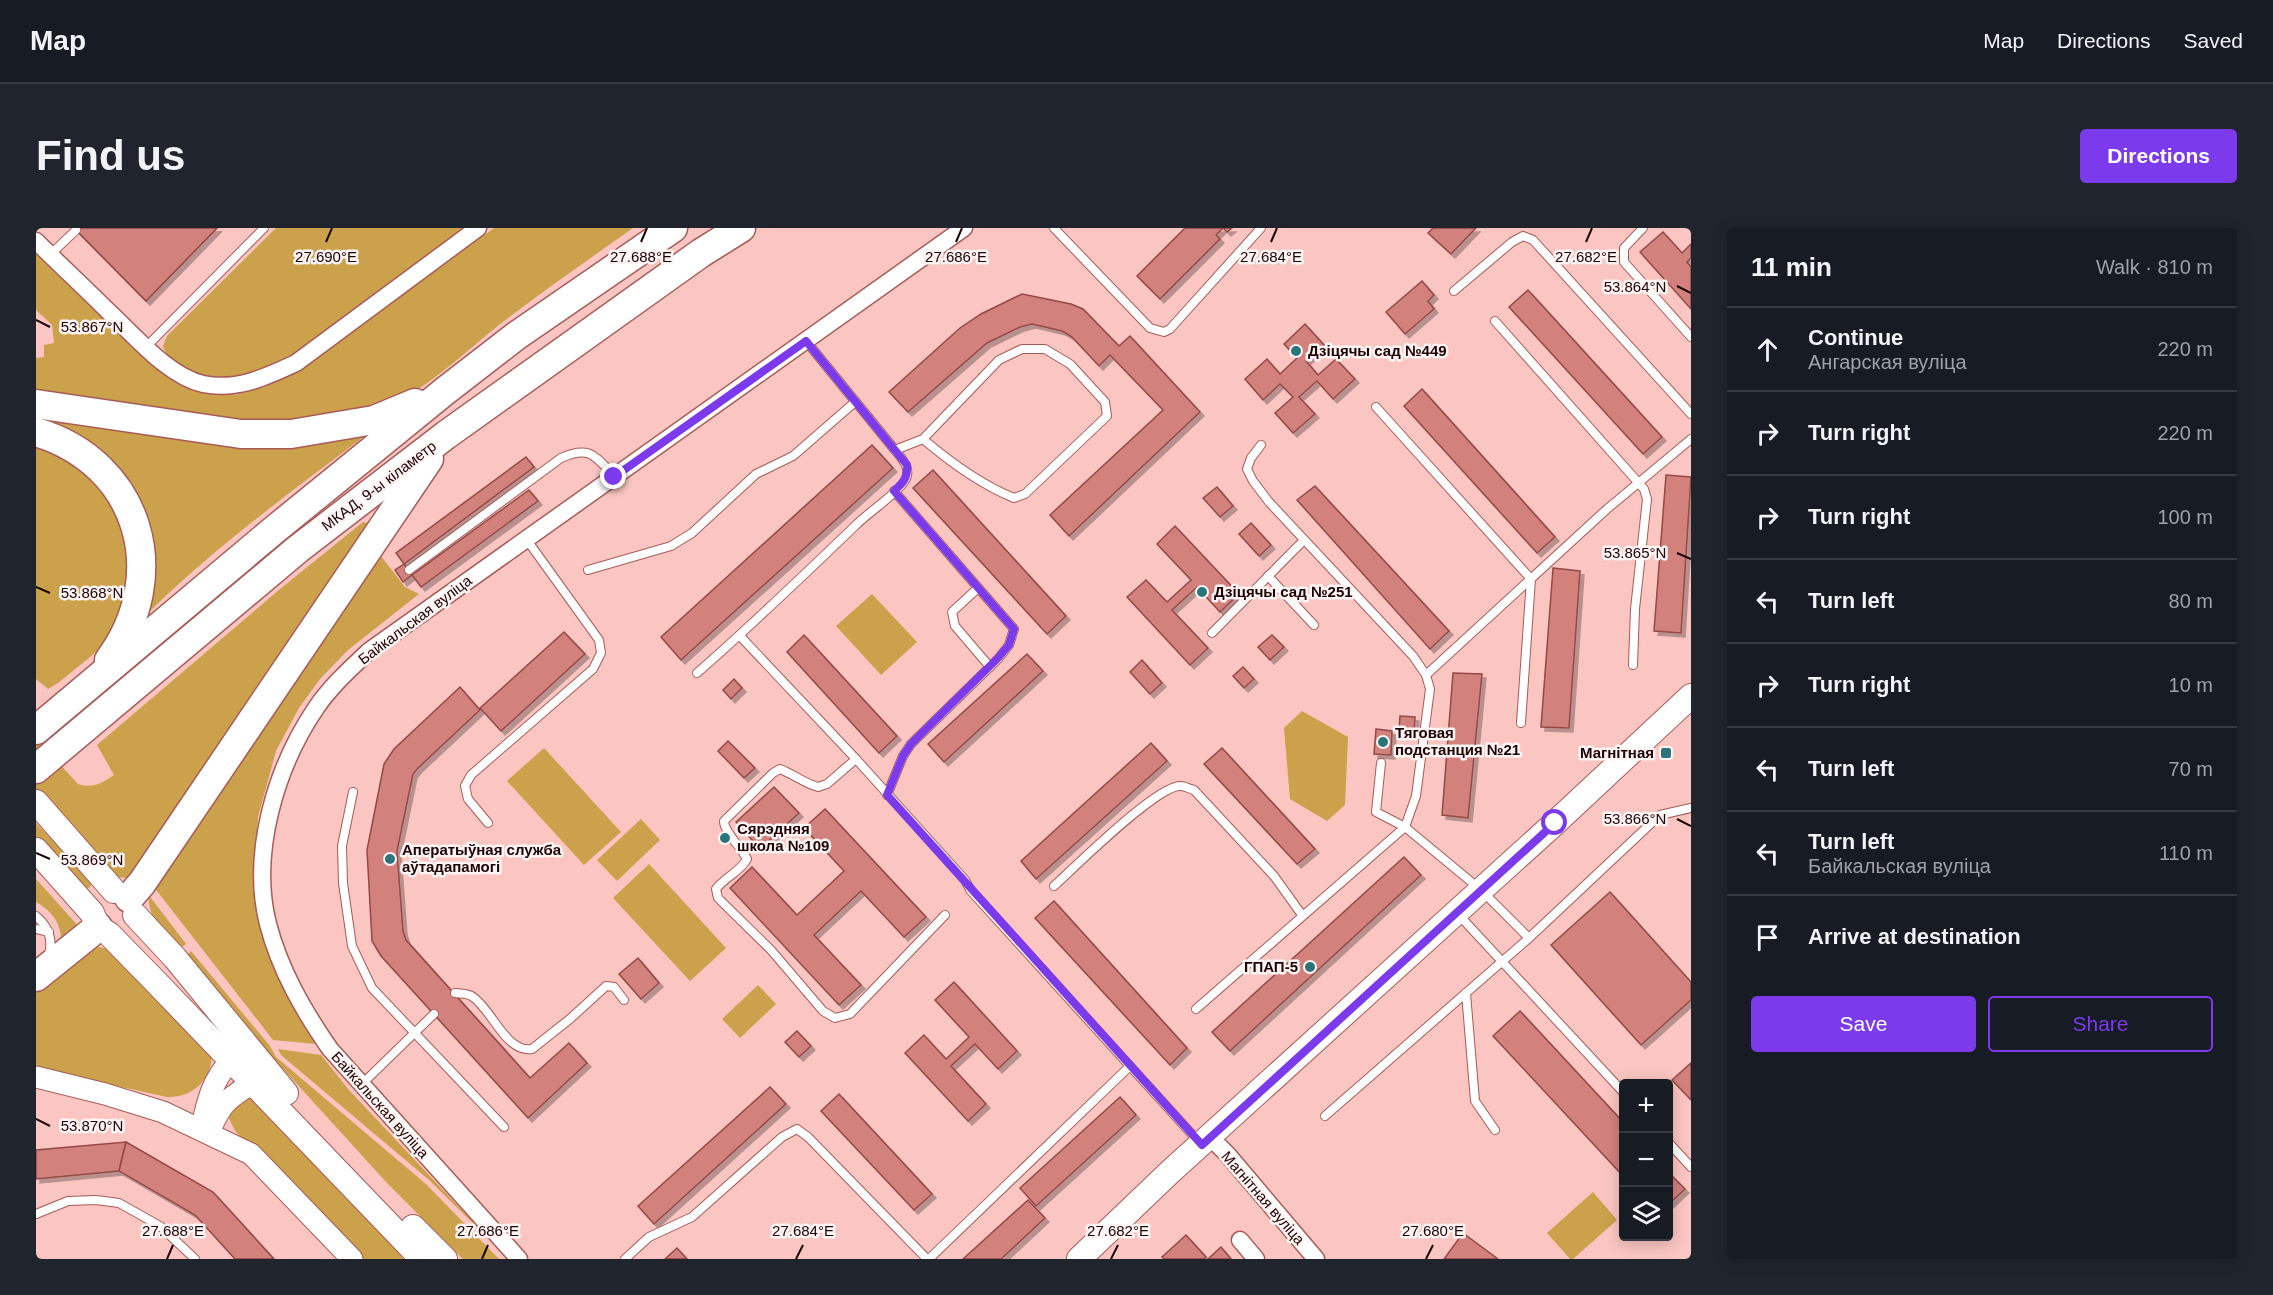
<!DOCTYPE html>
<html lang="en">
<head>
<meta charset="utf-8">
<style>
  :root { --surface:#171b24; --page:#20242c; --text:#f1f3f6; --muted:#9ea1a6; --line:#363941; --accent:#7c3aed }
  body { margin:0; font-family:Arial,sans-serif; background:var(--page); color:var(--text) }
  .controls { position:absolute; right:18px; bottom:18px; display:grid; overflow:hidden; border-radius:6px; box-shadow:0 3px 15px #0003 }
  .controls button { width:54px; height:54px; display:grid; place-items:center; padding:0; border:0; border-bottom:2px solid var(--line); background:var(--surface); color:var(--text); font:30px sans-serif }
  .stop { position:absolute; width:18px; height:18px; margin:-14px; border:4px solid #7c3aed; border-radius:50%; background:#fff }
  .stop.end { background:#7c3aed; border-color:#fff; box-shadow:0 2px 6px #0008 }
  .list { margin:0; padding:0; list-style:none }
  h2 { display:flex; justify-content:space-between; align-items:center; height:78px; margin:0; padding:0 24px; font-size:26px }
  h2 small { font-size:20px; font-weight:400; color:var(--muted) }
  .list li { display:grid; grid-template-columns:39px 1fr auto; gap:18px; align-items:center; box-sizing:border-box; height:84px; padding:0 24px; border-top:2px solid var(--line) }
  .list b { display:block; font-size:22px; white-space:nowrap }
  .list p { margin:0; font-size:20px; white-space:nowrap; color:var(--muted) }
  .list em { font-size:20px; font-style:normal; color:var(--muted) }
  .actions { display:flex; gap:12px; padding:18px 24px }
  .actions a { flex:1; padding:14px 0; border:2px solid var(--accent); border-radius:6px; text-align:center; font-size:21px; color:var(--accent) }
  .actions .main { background:var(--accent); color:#fff }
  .icon { flex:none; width:33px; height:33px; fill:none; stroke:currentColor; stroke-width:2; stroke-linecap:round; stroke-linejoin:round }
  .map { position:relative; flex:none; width:1655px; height:1031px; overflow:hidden; border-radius:6px }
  header { display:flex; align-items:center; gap:36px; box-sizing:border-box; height:84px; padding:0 30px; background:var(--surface); border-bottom:2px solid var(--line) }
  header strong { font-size:28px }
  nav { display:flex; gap:33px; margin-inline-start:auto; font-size:21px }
  .intro { display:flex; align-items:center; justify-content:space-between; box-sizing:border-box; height:144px; padding:0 36px }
  h1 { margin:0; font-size:42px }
  .button { padding:15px 27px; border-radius:6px; background:var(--accent); color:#fff; font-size:21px; font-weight:700 }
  main { display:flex; gap:36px; padding:0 36px }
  aside { flex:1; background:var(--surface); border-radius:6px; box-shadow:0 3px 15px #0003 }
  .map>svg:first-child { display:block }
</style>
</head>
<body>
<header>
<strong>Map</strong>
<nav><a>Map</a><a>Directions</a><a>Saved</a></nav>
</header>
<div class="intro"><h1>Find us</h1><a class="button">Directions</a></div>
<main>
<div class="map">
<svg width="1655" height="1031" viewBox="0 0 1655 1031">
  <defs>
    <filter id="shadow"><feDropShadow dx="4" dy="4" stdDeviation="0" flood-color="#0004"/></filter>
  </defs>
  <rect width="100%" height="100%" fill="#fbc6c2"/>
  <g fill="#cba14b">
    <polygon points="240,0 429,0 268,121 215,146 194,150 156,147 131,128 127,118 131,108"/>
    <path d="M458,0H597C552,32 507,63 463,97C427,126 391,161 348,180L206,198L0,169V130L8,129V117L18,115L16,97L0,82V24L120,139L164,163L200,167L229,159L258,145Z"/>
    <path d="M0,184L327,207L326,210C252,266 177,321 111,386L109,304L6,197Z"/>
    <polygon points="0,211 70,255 97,334 80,398 59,425 22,455 12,461 0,451"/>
    <path d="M327,294L332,295L333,297L93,650L78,649L0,563V510L42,556C57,561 66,555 78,547L61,517L244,361Z"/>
    <polygon points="338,319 369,359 383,366 312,422 284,451 263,480 240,523 222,589 218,654 222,678 252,765 280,816 237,812 114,654"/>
    <polygon points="836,366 881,414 845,447 800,398"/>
    <polygon points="1266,483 1312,509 1309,577 1291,593 1254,571 1248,500"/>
    <polygon points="508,520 585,604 548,637 471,553"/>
    <polygon points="605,591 624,612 581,653 561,632"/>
    <polygon points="0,595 56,654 54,659 50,661 0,609"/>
    <polygon points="613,636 690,720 654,753 577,670"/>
    <path d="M0,651L45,701L25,715C26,696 16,683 0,674Z"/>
    <path d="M112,666L150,716L145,720C125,701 114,695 112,666Z"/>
    <path d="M60,718L71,721L176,826C176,851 157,870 131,869L0,840V762Z"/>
    <polygon points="155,723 234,818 240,829 390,956 463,1031 427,1031 351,955 220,811 151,727"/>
    <polygon points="722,757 740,776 704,810 686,791"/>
    <polygon points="242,821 285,827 313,862 454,1012 393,952 245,827"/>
    <polygon points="214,869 360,1021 367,1031 323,1031 199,903 192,888 204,872"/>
    <polygon points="1557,964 1581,992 1537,1031 1534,1031 1511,1005"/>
  </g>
  <g fill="#d2817d" stroke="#934946" stroke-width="1.5" filter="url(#shadow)">
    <polygon points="38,0 181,0 110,73"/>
    <polygon points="38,0 181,0 110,73"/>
    <polygon points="1149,0 1196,0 1191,4 1187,0 1180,7 1184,11 1124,71 1101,48"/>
    <polygon points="1397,0 1440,0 1415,26 1392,5"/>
    <polygon points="1627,4 1646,25 1655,16 1655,30 1651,34 1655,39 1655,81 1604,24"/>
    <polygon points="1386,53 1398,67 1392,73 1398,81 1369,106 1350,84"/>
    <polygon points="1492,62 1626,209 1607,226 1473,79"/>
    <polygon points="986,66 1035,76 1047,81 1083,118 1094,108 1164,184 1033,308 1014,287 1127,182 1074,127 1063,138 1036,109 1026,103 996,96 984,99 951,115 872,184 853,164 924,100 945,86"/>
    <polygon points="1269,96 1288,117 1270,133 1282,147 1300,131 1319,151 1297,171 1281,153 1263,169 1279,186 1257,205 1239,185 1257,169 1244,156 1227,172 1209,151 1231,131 1244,146 1261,130 1248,116"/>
    <polygon points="1386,161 1519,309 1501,325 1368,178"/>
    <polygon points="836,217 857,240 645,432 625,409"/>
    <polygon points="490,229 498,239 368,336 360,325"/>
    <polygon points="897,242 1030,388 1011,406 877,260"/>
    <polygon points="1630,247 1655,249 1645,405 1618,403"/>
    <polygon points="1279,258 1413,403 1394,421 1261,272"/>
    <polygon points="1181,259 1197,278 1184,289 1167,270"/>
    <polygon points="493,262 502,273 385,359 376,347"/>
    <polygon points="1215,295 1235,317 1223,328 1203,306"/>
    <polygon points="1139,298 1203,366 1184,384 1161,359 1136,382 1172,420 1154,437 1091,369 1110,352 1131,374 1155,352 1121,316"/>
    <polygon points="368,336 376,347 367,354 359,342"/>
    <polygon points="1517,340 1544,343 1533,500 1505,499"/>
    <polygon points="528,404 549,426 465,503 445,481 382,540 377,546 361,623 367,703 370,712 494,850 533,815 551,835 492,890 345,728 336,713 331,622 348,536 358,521 424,459 443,481"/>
    <polygon points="768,407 861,508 843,525 751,424"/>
    <polygon points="1236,407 1248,419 1234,432 1222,419"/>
    <polygon points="991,426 1007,443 908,534 892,516"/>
    <polygon points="1106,432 1126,455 1114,466 1094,444"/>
    <polygon points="1207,439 1218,451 1208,460 1197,448"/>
    <polygon points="1417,445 1446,446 1432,590 1406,587"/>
    <polygon points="698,451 706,460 695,471 687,462"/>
    <polygon points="1364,488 1379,489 1378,505 1363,503"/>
    <polygon points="1340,501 1356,503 1355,527 1338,526"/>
    <polygon points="692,513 719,540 708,550 682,523"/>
    <polygon points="1115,515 1131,533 1000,651 985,633"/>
    <polygon points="1186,520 1279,621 1261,636 1168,536"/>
    <polygon points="738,559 763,585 724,621 700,594"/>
    <polygon points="789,581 890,689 868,709 825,663 778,707 825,757 803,777 694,660 716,639 761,687 808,643 768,600"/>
    <polygon points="1368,629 1385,647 1194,823 1176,804"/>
    <polygon points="1574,664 1655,754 1655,772 1605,817 1515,717"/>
    <polygon points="1018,673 1151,820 1134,837 999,690"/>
    <polygon points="602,730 623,755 605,771 583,746"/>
    <polygon points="918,754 981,823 962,841 939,816 915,838 950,876 932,893 869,825 888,807 910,831 933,809 899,772"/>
    <polygon points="1484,783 1588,895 1588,949 1457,808"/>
    <polygon points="761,803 775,818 763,829 749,814"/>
    <polygon points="1655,835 1655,872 1636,852"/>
    <polygon points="734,859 750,876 618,996 602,978"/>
    <polygon points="803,866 896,966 878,982 785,883"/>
    <polygon points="1084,869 1100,887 1000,978 984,960"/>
    <polygon points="90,914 83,943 0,951 0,922"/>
    <polygon points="90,914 177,964 238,1031 199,1031 159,987 83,943"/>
    <polygon points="1632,944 1649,961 1632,977"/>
    <polygon points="992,972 1009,990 965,1031 927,1031"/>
    <polygon points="1427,1005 1462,1031 1408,1031"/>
    <polygon points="1150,1007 1170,1029 1168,1031 1128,1031 1126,1029"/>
    <polygon points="1185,1019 1195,1031 1172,1031"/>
    <polygon points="641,1020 651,1031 629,1031"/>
  </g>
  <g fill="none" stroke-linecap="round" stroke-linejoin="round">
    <defs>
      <g id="service">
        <polyline points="1018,0 1114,100 1128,104 1134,101 1225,0"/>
        <polyline points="1607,0 1588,20 1588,34 1655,109"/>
        <polyline points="14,27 40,2"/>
        <polyline points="1418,63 1476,14 1487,8 1497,12 1655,186"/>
        <polyline points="1459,93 1608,261 1611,271 1599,381 1597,437"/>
        <polyline points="110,119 228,0"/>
        <polyline points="1340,179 1495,351 1485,495"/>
        <polyline points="1225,217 1215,230 1211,241 1217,253 1233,274 1377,428 1390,447 1394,461 1380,568 1369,599 1445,662 1493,710 1624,587 1655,580"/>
        <path d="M859,222L887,211L963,132L986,121H1009L1034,136L1069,174L1071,188L989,266L978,270C946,257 914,234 887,211"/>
        <path d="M373,342L525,230C554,217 559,228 578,248"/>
        <polyline points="552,342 635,318 656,305 720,246 757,228 819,174"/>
        <polyline points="1232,348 1278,397"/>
        <polyline points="942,360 916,384 919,398 954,439"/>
        <polyline points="1176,405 1268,312"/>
        <polyline points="704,408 820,531 929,652 935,663 1163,914"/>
        <path d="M661,445C716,397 768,347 820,297C833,284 859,267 868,254C877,241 866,231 859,222L770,113"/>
        <polyline points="1390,447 1571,281 1655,211"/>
        <path d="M820,531L791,556L782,559C768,555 757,546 744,541L737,545L688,593C688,604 705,619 711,631C704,644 689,649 680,661L682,670L735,722L787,783L799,790L814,786L909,687"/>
        <polyline points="317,564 306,618 307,655 316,718 336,760 468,899"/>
        <polyline points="851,567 867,528 875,516 962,431 973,417 978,401 858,263"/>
        <polyline points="452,595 432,571 429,558 435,547 557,441 565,425 563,412 491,312"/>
        <path d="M1018,658C1038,640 1122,556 1145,558C1148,558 1154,561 1158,562L1238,648L1266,687"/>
        <polyline points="1421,685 1588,865"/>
        <path d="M0,688C13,699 18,712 12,729"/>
        <polyline points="0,701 13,704"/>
        <path d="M419,765C425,766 432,765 437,769C456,782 470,825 496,821L535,790L570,758L578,759L588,772"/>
        <polyline points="1430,765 1439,873 1459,902"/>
        <polyline points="1160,781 1369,599 1340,584 1345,535"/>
        <polyline points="325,857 398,786"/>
        <polyline points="1289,888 1493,710"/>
        <polyline points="1632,914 1655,939"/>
        <polyline points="0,986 32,973 60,972 83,975 124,998 159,1031"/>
        <polyline points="589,1031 613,1009 656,989 746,909 761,901 772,909 891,1031"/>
        <polyline points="893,1031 1093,839"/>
      </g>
      <g id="minor">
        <path d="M0,13C24,37 49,60 73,84C99,108 132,148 167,156C201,163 230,149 260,135L442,0"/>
        <polyline points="1174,909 1192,927 1280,1031"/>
        <polyline points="1204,1012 1220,1031"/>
        <path d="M483,1031L294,821C267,782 244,742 232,696C214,625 240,539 280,480C295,458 314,441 333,423L928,0"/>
      </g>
      <g id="tertiary">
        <polyline points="0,849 69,866 127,884 215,926 316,1031"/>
        <path d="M165,901C172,873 175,854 195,832L210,837"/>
        <path d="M173,904C186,874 191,871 218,854"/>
      </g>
      <g id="secondary">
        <polyline points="0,574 78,663"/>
        <polyline points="0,622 56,685 62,699 73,706 117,751 386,1031"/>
        <polyline points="99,687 139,730 250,865"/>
        <polyline points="377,999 409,1031"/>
        <polyline points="1043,1031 1134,944 1519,595 1655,468"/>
      </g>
      <g id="trunk">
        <polyline points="0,176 205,206 255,206 338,192 379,175"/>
        <path d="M0,204C104,235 136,347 73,432"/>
        <polyline points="0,502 238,302 409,163 480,108 637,0"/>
        <polyline points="0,541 262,321 410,207 665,25 705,0"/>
        <polyline points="93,670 106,655 393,231"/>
        <polyline points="0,749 62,699"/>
      </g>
    </defs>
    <use href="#service" stroke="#a75b57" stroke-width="10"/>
    <use href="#minor" stroke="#a75b57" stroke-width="19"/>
    <use href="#tertiary" stroke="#a75b57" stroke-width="23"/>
    <use href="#secondary" stroke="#a75b57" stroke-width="26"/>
    <use href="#trunk" stroke="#a75b57" stroke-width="31"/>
    <use href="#service" stroke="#fff" stroke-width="8"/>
    <use href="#minor" stroke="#fff" stroke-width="16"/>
    <use href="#tertiary" stroke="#fff" stroke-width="21"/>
    <use href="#secondary" stroke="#fff" stroke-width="24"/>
    <use href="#trunk" stroke="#fff" stroke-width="28"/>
  </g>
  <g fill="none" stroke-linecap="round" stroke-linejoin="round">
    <path stroke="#7c3aed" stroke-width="8" d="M578,249L770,113L871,237C872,250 867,255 858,263L978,401L973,417L962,430L875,516L867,528L851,567L1166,917L1519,595"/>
  </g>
  <path fill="none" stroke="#1e0304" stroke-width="2" d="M290,14L296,0M605,14L611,0M920,14L926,0M1235,14L1241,0M1550,14L1556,0M1641,58L1655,65M0,92L14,99M1641,325L1655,331M0,359L14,365M1641,591L1655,598M0,625L14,631M0,891L14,898M131,1031L137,1017M446,1031L452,1017M760,1031L767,1017M1075,1031L1082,1017M1390,1031L1397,1017"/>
  <g fill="#2a747a" stroke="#fdf4f3" stroke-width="2">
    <circle cx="1260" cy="123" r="6"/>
    <circle cx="1166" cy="364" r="6"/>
    <circle cx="1347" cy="514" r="6"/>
    <rect x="1624" y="519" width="12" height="12" rx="3"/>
    <circle cx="689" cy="610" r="6"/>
    <circle cx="354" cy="631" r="6"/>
    <circle cx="1274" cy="739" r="6"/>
  </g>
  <g text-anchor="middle" stroke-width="5" stroke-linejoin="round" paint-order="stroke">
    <g font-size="15" font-weight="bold" fill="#1e0304" stroke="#fdf4f3" text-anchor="start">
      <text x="1272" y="128">Дзіцячы сад №449</text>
      <text x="1178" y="369">Дзіцячы сад №251</text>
      <text x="1359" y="510">Тяговая<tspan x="1359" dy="17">подстанция №21</tspan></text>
      <text x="1618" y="530" text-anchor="end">Магнітная</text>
      <text x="701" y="606">Сярэдняя<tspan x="701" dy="17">школа №109</tspan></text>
      <text x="366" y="627">Аператыўная служба<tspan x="366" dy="17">аўтадапамогі</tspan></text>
      <text x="1262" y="744" text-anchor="end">ГПАП-5</text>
    </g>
    <g font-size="15" fill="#1e0304" stroke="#fdf4f3">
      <text transform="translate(343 258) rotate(-37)" y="5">МКАД, 9-ы кіламетр</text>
      <text transform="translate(379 392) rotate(-37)" y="5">Байкальская вуліца</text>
      <text transform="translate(344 877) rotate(48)" y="5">Байкальская вуліца</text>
      <text transform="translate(1227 970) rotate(49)" y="5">Магнітная вуліца</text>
    </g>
  </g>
  <g font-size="15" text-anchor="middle" fill="#1e0304" stroke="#fdf4f3" stroke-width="5" stroke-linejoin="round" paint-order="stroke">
    <text x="605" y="34">27.688°E</text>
    <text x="920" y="34">27.686°E</text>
    <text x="1235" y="34">27.684°E</text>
    <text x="1550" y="34">27.682°E</text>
    <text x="290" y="34">27.690°E</text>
    <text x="1599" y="64">53.864°N</text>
    <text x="56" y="104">53.867°N</text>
    <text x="1599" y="330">53.865°N</text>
    <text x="56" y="370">53.868°N</text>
    <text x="1599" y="596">53.866°N</text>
    <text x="56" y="637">53.869°N</text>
    <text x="56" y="903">53.870°N</text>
    <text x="137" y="1008">27.688°E</text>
    <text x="452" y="1008">27.686°E</text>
    <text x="767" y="1008">27.684°E</text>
    <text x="1082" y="1008">27.682°E</text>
    <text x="1397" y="1008">27.680°E</text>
  </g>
</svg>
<div class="controls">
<button>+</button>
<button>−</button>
<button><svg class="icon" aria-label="layers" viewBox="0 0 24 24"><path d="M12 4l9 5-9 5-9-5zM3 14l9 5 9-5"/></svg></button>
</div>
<div class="stop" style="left:1519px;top:595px"></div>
<div class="stop end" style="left:578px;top:249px"></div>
</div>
<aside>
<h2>11 min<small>Walk · 810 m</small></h2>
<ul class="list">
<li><svg class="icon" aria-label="ahead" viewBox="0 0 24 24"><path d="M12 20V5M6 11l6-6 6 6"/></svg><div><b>Continue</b><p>Ангарская вуліца</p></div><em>220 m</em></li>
<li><svg class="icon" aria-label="right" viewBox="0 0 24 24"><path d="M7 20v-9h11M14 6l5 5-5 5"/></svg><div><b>Turn right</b></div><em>220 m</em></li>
<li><svg class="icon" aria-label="right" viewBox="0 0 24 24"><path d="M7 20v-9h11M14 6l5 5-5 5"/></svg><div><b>Turn right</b></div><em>100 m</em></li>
<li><svg class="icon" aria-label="left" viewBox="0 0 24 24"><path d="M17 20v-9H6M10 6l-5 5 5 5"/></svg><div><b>Turn left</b></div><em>80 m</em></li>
<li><svg class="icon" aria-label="right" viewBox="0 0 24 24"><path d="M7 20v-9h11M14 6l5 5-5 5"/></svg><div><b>Turn right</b></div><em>10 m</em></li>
<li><svg class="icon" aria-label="left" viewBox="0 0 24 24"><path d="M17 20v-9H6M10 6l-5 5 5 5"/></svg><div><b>Turn left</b></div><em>70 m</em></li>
<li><svg class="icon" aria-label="left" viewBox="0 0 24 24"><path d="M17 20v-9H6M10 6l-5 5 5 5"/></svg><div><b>Turn left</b><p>Байкальская вуліца</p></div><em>110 m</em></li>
<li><svg class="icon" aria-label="arrive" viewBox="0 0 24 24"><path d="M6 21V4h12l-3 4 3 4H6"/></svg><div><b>Arrive at destination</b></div></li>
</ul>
<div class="actions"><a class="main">Save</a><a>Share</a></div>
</aside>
</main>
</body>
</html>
